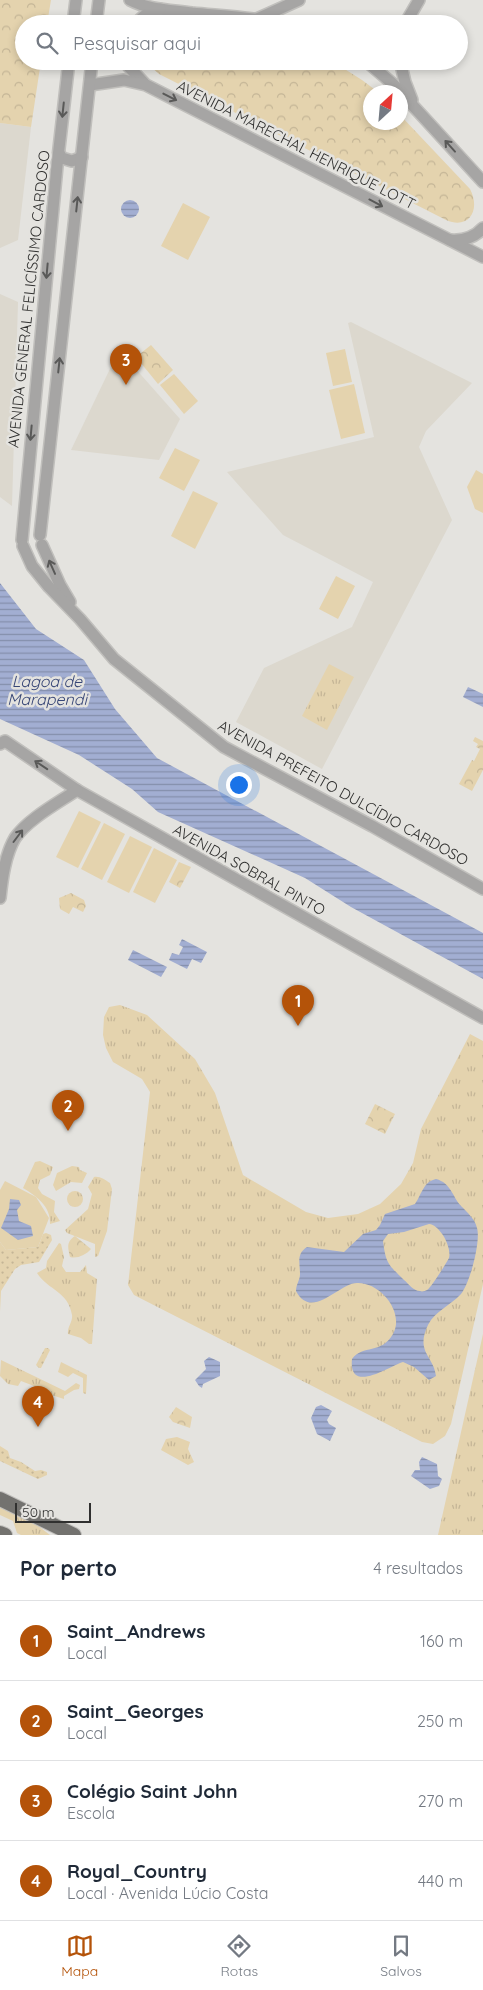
<!DOCTYPE html>
<html lang="pt">
<head>
<meta charset="utf-8">
<style>
  :root { --surface:#fff; --page:#f6f6f7; --text:#1f2937; --muted:#747a83; --line:#e0e1e3; --accent:#b45309 }
  body { margin:0; font-family:Quicksand,sans-serif; background:var(--page); color:var(--text) }
  .compass { position:absolute; left:363px; top:85px; width:45px; height:45px; border-radius:50%; background:var(--surface); box-shadow:0 2px 8px #0003; rotate:26deg }
  .scale { position:absolute; left:15px; bottom:12px; width:76px; box-sizing:border-box; padding-left:5px; border:2px solid #30302f; border-top:0; font-size:14px; line-height:18px; white-space:nowrap; color:#30302f; -webkit-text-stroke:4px #e4e3df; paint-order:stroke }
  .you { position:absolute; left:238px; top:784px; width:18px; height:18px; margin:-12px; border:4px solid #fff; border-radius:50%; background:#1a73e8; box-shadow:0 0 0 8px #1a73e833 }
  .badge { display:grid; place-items:center; width:32px; height:32px; border-radius:50%; background:var(--accent); color:#fff; font-size:16px; font-weight:700 }
  .pin { position:absolute; translate:-50% -41px; filter:drop-shadow(0 1px 2px #0008) }
  .pin::after { content:''; position:absolute; top:26px; width:18px; height:15px; background:inherit; clip-path:polygon(0 0,100% 0,50% 100%) }
  .list { margin:0; padding:0; list-style:none }
  h2 { display:flex; justify-content:space-between; align-items:center; height:65px; margin:0; padding:0 20px; font-size:21px }
  h2 small { font-size:16px; font-weight:400; color:var(--muted) }
  .list li { display:grid; grid-template-columns:32px 1fr auto; gap:15px; align-items:center; box-sizing:border-box; height:80px; padding:0 20px; border-top:1px solid var(--line) }
  .list b { display:block; font-size:19px; white-space:nowrap }
  .list p { margin:0; font-size:16px; white-space:nowrap; color:var(--muted) }
  .list em { font-size:16px; font-style:normal; color:var(--muted) }
  .icon { flex:none; width:28px; height:28px; fill:none; stroke:currentColor; stroke-width:2; stroke-linecap:round; stroke-linejoin:round }
  .map { position:relative; flex:none; width:483px; height:1535px; overflow:hidden }
  .search { position:absolute; background:var(--surface); box-shadow:0 2px 8px #0003; left:15px; right:15px; top:15px; height:55px; display:flex; align-items:center; gap:12px; box-sizing:border-box; padding:0 18px; border-radius:28px; color:var(--muted); font-size:19px }
  .sheet { height:385px; background:var(--surface) }
  nav { display:flex; justify-content:space-around; align-items:center; box-sizing:border-box; height:70px; border-top:1px solid var(--line); background:var(--surface); font-size:14px; color:var(--muted) }
  nav a { display:grid; justify-items:center; gap:2px }
  nav .on { color:var(--accent) }
  .map>svg:first-child { display:block }
</style>
</head>
<body>
<div class="map">
<svg width="483" height="1535" viewBox="0 0 483 1535">
  <defs>
    <pattern id="grass-tufts" width="24" height="20" patternUnits="userSpaceOnUse" patternTransform="scale(1.25)"><rect width="24" height="20" fill="#e4d3ae"/><path d="M3 7l-1-3M5 7V3M7 7l1-3M15 17l-1-3M17 17v-4M19 17l1-3" fill="none" stroke="#c4b596"/></pattern>
    <pattern id="forest-crowns" width="20" height="18" patternUnits="userSpaceOnUse" patternTransform="scale(1.25)"><rect width="20" height="18" fill="#e4d3ae"/><path d="M2 6a3 3 0 1 1 6 0M12 15a3 3 0 1 1 6 0" fill="none" stroke="#c4b596"/></pattern>
    <pattern id="garden-dots" width="8" height="8" patternUnits="userSpaceOnUse" patternTransform="scale(1.25)"><rect width="8" height="8" fill="#e4d3ae"/><path d="M2 2h.1M6 6h.1" fill="none" stroke="#c4b596" stroke-width="1.8" stroke-linecap="round"/></pattern>
    <pattern id="water-rules" width="6" height="5" patternUnits="userSpaceOnUse" patternTransform="scale(1.25)"><rect width="6" height="5" fill="#a2aed2"/><path d="M0 2.5h6" fill="none" stroke="#848eab"/></pattern>
  </defs>
  <rect width="100%" height="100%" fill="#e4e3df"/>
  <g fill="#dcd8ce">
    <polygon points="0,123 31,127 18,240 0,248"/>
    <polygon points="0,294 18,302 12,506 0,497"/>
    <polygon points="351,322 472,383 426,431 419,447 452,520 322,769 236,722 264,668 352,627 373,582 283,535 227,472 374,437 348,323"/>
    <polygon points="119,350 180,419 159,460 71,450"/>
  </g>
  <g fill="url(#grass-tufts)">
    <polygon points="329,664 354,677 327,730 302,716"/>
    <polygon points="120,1005 147,1015 195,1059 215,1093 243,1175 306,1212 328,1218 358,1214 380,1204 401,1184 413,1163 421,1129 470,1034 483,1041 483,1284 451,1424 445,1436 433,1444 422,1442 134,1295 128,1285 150,1092 142,1079 113,1062 106,1048 103,1035 104,1017 109,1007"/>
    <path d="M40,1161L53,1167L50,1175L40,1180L38,1188L42,1194L55,1201L54,1212L60,1221L50,1224C51,1206 36,1196 23,1188L35,1162Z"/>
    <polygon points="72,1166 79,1167 80,1170 87,1173 82,1183 71,1182 56,1191 53,1185 57,1173"/>
    <path d="M94,1177C100,1176 105,1180 110,1183L112,1189L107,1231L98,1256L95,1257V1244L67,1233L65,1230L88,1209L92,1194L88,1187Z"/>
    <circle cx="75" cy="1199" r="8"/>
    <path d="M59,1243L61,1244L64,1257L62,1266L66,1272H80L86,1265L87,1273L97,1279L92,1344H89L81,1338L68,1334C67,1327 73,1322 72,1315C68,1291 49,1291 37,1273L46,1268L47,1261Z"/>
    <polygon points="483,1334 483,1535 438,1535"/>
    <polygon points="1,1360 65,1391 76,1383 80,1385 79,1389 74,1390 64,1396 64,1399 39,1391 34,1386 21,1381 18,1386 8,1384 0,1376"/>
    <polygon points="61,1362 87,1375 86,1394 83,1393 83,1378 73,1373 68,1377 58,1372"/>
    <polygon points="177,1437 190,1442 188,1449 194,1462 188,1465 161,1450 166,1439"/>
    <polygon points="0,1506 33,1522 50,1535 21,1535 17,1533 13,1521 0,1515"/>
  </g>
  <g fill="url(#forest-crowns)">
    <polygon points="0,0 51,0 47,24 24,24 24,61 41,61 31,127 0,123"/>
    <path d="M144,61H332L362,80L378,92H370V122H400L401,116L470,189C481,210 469,230 446,220L159,74Z"/>
    <polygon points="151,345 173,370 158,384 136,357"/>
    <polygon points="475,737 483,741 483,770 472,791 459,784 472,760 474,761 480,749 476,747 478,744 473,741"/>
    <polygon points="179,862 191,867 180,888 169,882"/>
    <polygon points="71,893 84,900 86,906 83,912 73,907 69,914 60,909 59,898"/>
    <polygon points="375,1104 395,1114 385,1134 365,1124"/>
    <path d="M75,1236L91,1249C86,1255 77,1259 70,1257C68,1247 66,1242 75,1236Z"/>
    <polygon points="176,1407 192,1417 190,1428 173,1422 169,1417"/>
  </g>
  <g fill="url(#garden-dots)">
    <polygon points="46,1233 51,1235 52,1240 39,1262 21,1265 15,1269 1,1291 0,1312 0,1242 6,1250 38,1247 43,1234"/>
    <polygon points="45,1348 48,1348 50,1350 41,1368 39,1368 36,1365"/>
    <polygon points="0,1446 8,1451 10,1458 21,1462 35,1471 41,1470 47,1472 47,1475 38,1479 0,1461"/>
  </g>
  <g fill="#e4d3ae">
    <polygon points="183,203 210,217 188,260 161,246"/>
    <polygon points="345,349 352,382 333,386 326,353"/>
    <polygon points="174,374 198,401 184,414 160,385"/>
    <polygon points="354,384 365,433 341,439 329,390"/>
    <polygon points="175,448 200,460 184,491 159,478"/>
    <polygon points="476,470 483,474 483,513 475,509 467,487"/>
    <polygon points="193,491 218,503 195,549 171,536"/>
    <polygon points="336,576 355,586 338,619 319,609"/>
    <polygon points="79,811 101,822 78,868 56,857"/>
    <polygon points="104,823 125,834 102,880 81,869"/>
    <polygon points="130,836 152,847 129,893 107,882"/>
    <polygon points="154,848 177,860 155,903 133,892"/>
    <polygon points="5,1181 36,1197 49,1218 38,1247 6,1250 0,1242 0,1190"/>
  </g>
  <g fill="url(#water-rules)" fill-rule="evenodd">
    <circle cx="130" cy="209" r="9"/>
    <polygon points="0,583 36,629 84,660 115,709 157,758 483,933 483,979 351,907 305,878 158,812 132,789 79,755 0,719"/>
    <polygon points="468,687 483,694 483,707 463,697"/>
    <polygon points="182,939 207,952 201,963 192,959 187,969 169,960 172,953 179,955 183,947 179,945"/>
    <polygon points="133,950 167,967 161,977 128,960"/>
    <path d="M436,1179C451,1183 452,1196 461,1206C467,1212 475,1219 477,1228C481,1241 470,1283 461,1294C451,1305 435,1311 428,1325C415,1352 434,1356 436,1376L429,1380L414,1367L403,1362C390,1366 348,1395 352,1359C363,1344 381,1355 393,1334C405,1312 380,1282 357,1283C339,1283 312,1321 296,1291C296,1284 300,1280 300,1274C300,1263 296,1254 307,1247L344,1252L363,1234L376,1230L380,1225L385,1214L415,1204C422,1194 423,1182 436,1179ZM429,1224C440,1225 452,1247 449,1258C447,1262 431,1288 427,1290C425,1291 422,1292 420,1291C413,1291 409,1284 404,1280C388,1264 386,1264 383,1241L388,1234L404,1232Z"/>
    <polygon points="10,1199 19,1200 21,1205 17,1210 19,1221 31,1226 33,1236 18,1240 1,1228 9,1209"/>
    <polygon points="209,1357 220,1362 220,1376 203,1384 202,1388 199,1386 195,1380 206,1369 204,1361"/>
    <polygon points="321,1405 332,1411 327,1420 329,1424 336,1428 330,1441 317,1434 311,1418 316,1407"/>
    <polygon points="422,1457 437,1464 438,1476 442,1479 439,1486 430,1489 411,1476 415,1470 420,1470 419,1462"/>
  </g>
  <g fill="none" stroke-linecap="round" stroke-linejoin="round">
    <defs>
      <g id="minor">
        <path d="M130,0C149,10 171,10 192,13C222,16 252,17 282,24"/>
        <polyline points="257,19 299,0"/>
        <polyline points="73,24 76,0"/>
        <polyline points="96,24 99,0"/>
        <polyline points="135,24 144,16 160,9"/>
        <polyline points="405,24 419,0"/>
        <polyline points="127,61 128,66 144,83"/>
        <polyline points="366,61 393,84 483,182"/>
        <polyline points="400,61 405,82 412,100"/>
        <polyline points="90,85 124,80 146,85 483,257"/>
        <polyline points="59,153 62,158 72,161 82,157"/>
        <path d="M450,240C463,241 474,238 483,228"/>
        <polyline points="40,535 92,61"/>
        <polyline points="22,540 57,166 69,61"/>
        <polyline points="42,545 60,585 70,602"/>
        <polyline points="23,546 32,566 49,587 80,619 114,659 224,747 372,826 483,889"/>
        <polyline points="0,744 5,741 77,790 483,1018"/>
        <path d="M0,898C2,879 5,855 15,838C28,819 58,803 77,790"/>
      </g>
      <g id="major">
        <polyline points="0,1499 74,1535"/>
        <polyline points="0,1533 5,1535"/>
      </g>
    </defs>
    <use href="#minor" stroke="#c0bfbc" stroke-width="14"/>
    <use href="#major" stroke="#c0bfbc" stroke-width="16"/>
    <use href="#minor" stroke="#a6a5a4" stroke-width="11"/>
    <use href="#major" stroke="#73726f" stroke-width="14"/>
  </g>
  <defs><path id="oneway-shaft" d="M-6 0H5M1.5-3L5.5 0L1.5 3" fill="none" stroke-width="1.6" stroke-linecap="round" stroke-linejoin="round" transform="scale(1.25)"/></defs>
  <g stroke="#595958">
    <use href="#oneway-shaft" transform="translate(170 97) rotate(27)"/>
    <use href="#oneway-shaft" transform="translate(63 110) rotate(96)"/>
    <use href="#oneway-shaft" transform="translate(450 146) rotate(-132)"/>
    <use href="#oneway-shaft" transform="translate(376 203) rotate(28)"/>
    <use href="#oneway-shaft" transform="translate(77 204) rotate(-84)"/>
    <use href="#oneway-shaft" transform="translate(47 271) rotate(95)"/>
    <use href="#oneway-shaft" transform="translate(59 365) rotate(-84)"/>
    <use href="#oneway-shaft" transform="translate(31 433) rotate(95)"/>
    <use href="#oneway-shaft" transform="translate(52 567) rotate(-114)"/>
    <use href="#oneway-shaft" transform="translate(41 765) rotate(-146)"/>
    <use href="#oneway-shaft" transform="translate(18 836) rotate(-53)"/>
  </g>
  <g text-anchor="middle" stroke-width="5" stroke-linejoin="round" paint-order="stroke">
    <g font-size="15" fill="#30302f" stroke="#e4e3df">
      <text transform="translate(296 145) rotate(27)" y="5">AVENIDA MARECHAL HENRIQUE LOTT</text>
      <text transform="translate(29 299) rotate(-84)" y="5">AVENIDA GENERAL FELICÍSSIMO CARDOSO</text>
      <text transform="translate(343 793) rotate(29)" y="5">AVENIDA PREFEITO DULCÍDIO CARDOSO</text>
      <text transform="translate(249 870) rotate(29)" y="5">AVENIDA SOBRAL PINTO</text>
    </g>
    <g font-size="16" font-style="italic" fill="#374676" stroke="#e4e3df">
      <text x="47" y="687">Lagoa de<tspan x="47" dy="18">Marapendi</tspan></text>
    </g>
  </g>
</svg>
<svg class="compass" viewBox="-18 -18 36 36"><path d="M0-13l5 13h-10z" fill="#e53935"/><path d="M0 13l5-13h-10z" fill="#747a83"/></svg>
<div class="scale">50 m</div>
<div class="you"></div>
<div class="pin badge" style="left:298px;top:1026px">1</div>
<div class="pin badge" style="left:68px;top:1131px">2</div>
<div class="pin badge" style="left:126px;top:385px">3</div>
<div class="pin badge" style="left:38px;top:1427px">4</div>
<div class="search"><svg class="icon" aria-label="search" viewBox="0 0 24 24"><circle cx="10" cy="10" r="6"/><path d="M15 15l6 6"/></svg>Pesquisar aqui</div>
</div>
<section class="sheet">
<h2>Por perto<small>4 resultados</small></h2>
<ul class="list">
<li><span class="badge">1</span><div><b>Saint_Andrews</b><p>Local</p></div><em>160 m</em></li>
<li><span class="badge">2</span><div><b>Saint_Georges</b><p>Local</p></div><em>250 m</em></li>
<li><span class="badge">3</span><div><b>Colégio Saint John</b><p>Escola</p></div><em>270 m</em></li>
<li><span class="badge">4</span><div><b>Royal_Country</b><p>Local · Avenida Lúcio Costa</p></div><em>440 m</em></li>
</ul>
</section>
<nav>
<a class="on"><svg class="icon" aria-label="map" viewBox="0 0 24 24"><path d="M3 6l6-2 6 2 6-2v14l-6 2-6-2-6 2zM9 4v14M15 6v14"/></svg>Mapa</a>
<a><svg class="icon" aria-label="directions" viewBox="0 0 24 24"><path d="M12 3l9 9-9 9-9-9zM9 14v-3h6M13 9l2 2-2 2"/></svg>Rotas</a>
<a><svg class="icon" aria-label="saved" viewBox="0 0 24 24"><path d="M7 4h10v16l-5-4-5 4z"/></svg>Salvos</a>
</nav>
</body>
</html>
